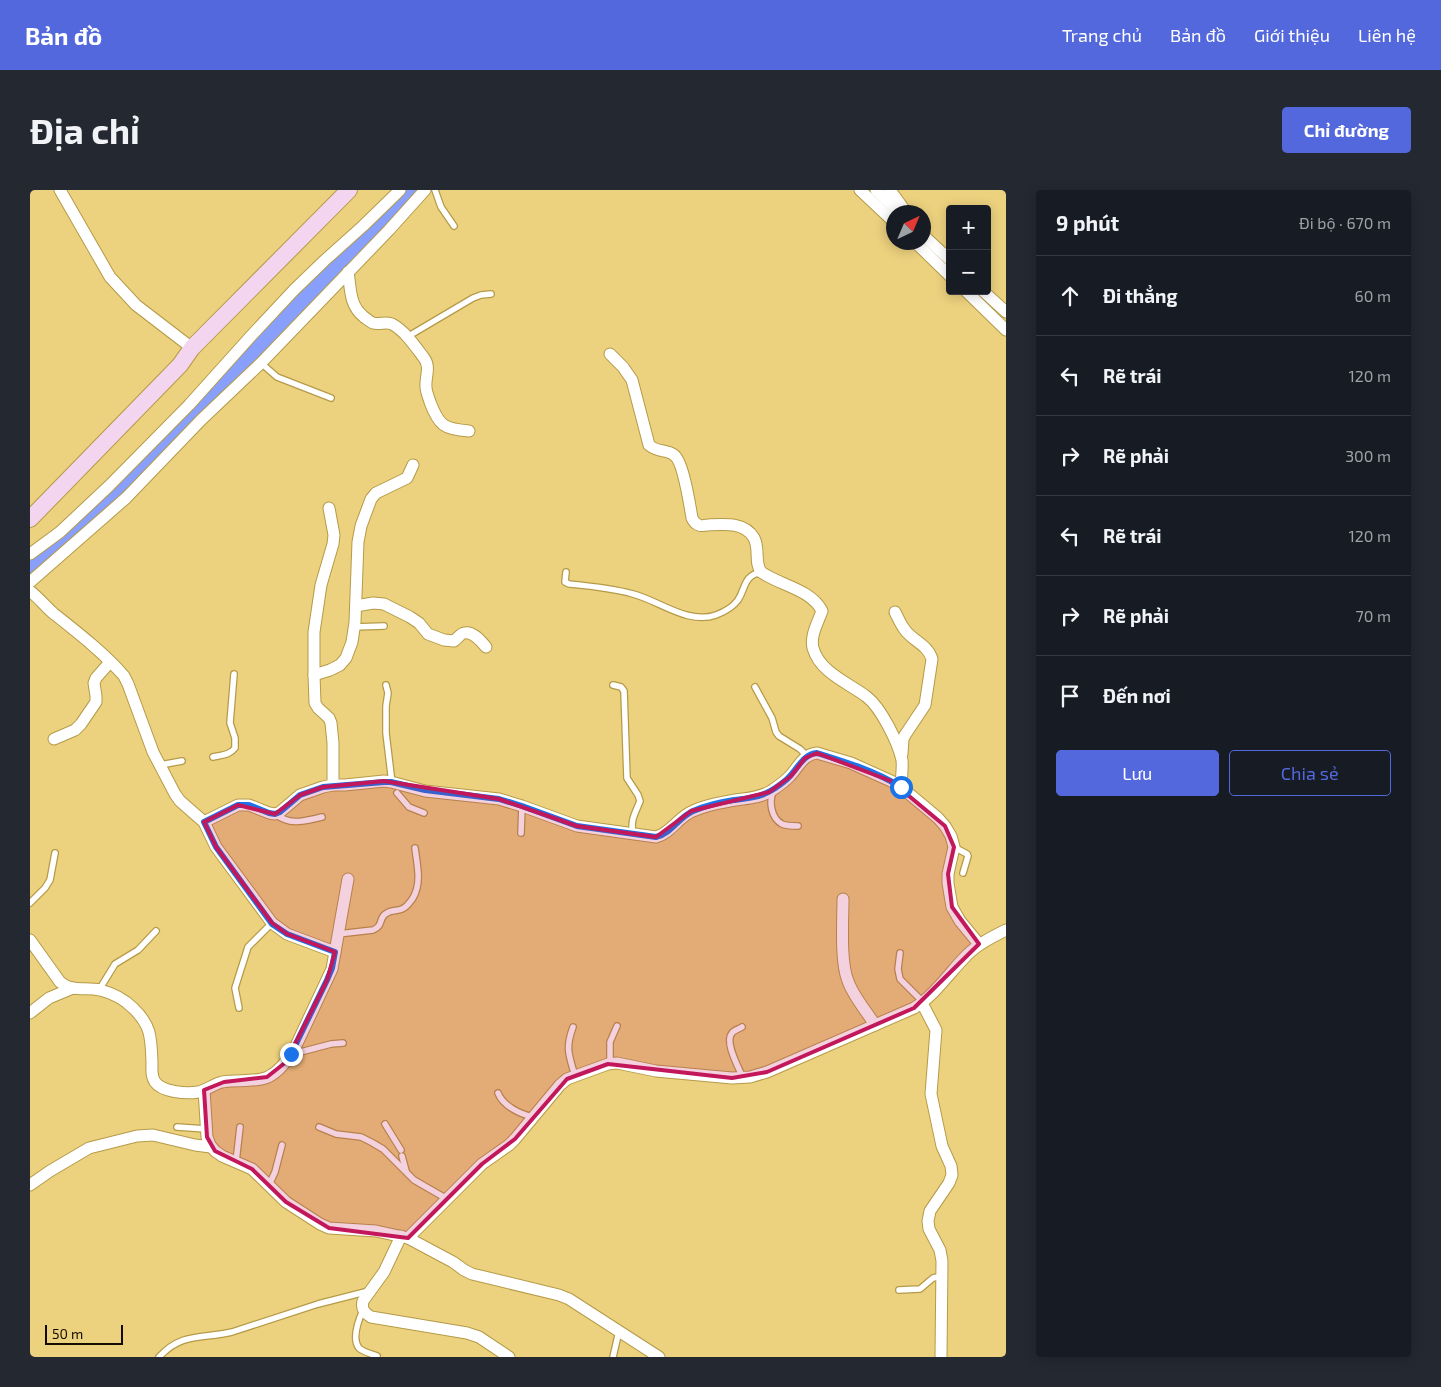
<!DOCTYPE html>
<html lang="vi">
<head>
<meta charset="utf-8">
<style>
  :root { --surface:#171b24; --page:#242831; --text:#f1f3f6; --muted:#9ea1a6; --line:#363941; --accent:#5368dd }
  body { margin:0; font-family:"Exo 2",sans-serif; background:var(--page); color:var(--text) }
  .controls { position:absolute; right:15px; top:15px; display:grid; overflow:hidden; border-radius:5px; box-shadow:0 2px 12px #0003 }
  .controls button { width:45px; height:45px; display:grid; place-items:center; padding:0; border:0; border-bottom:1px solid var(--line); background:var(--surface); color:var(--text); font:25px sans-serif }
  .compass { position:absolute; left:856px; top:15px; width:45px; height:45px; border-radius:50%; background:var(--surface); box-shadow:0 2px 12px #0003; rotate:44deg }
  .scale { position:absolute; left:15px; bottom:12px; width:78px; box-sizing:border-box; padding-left:5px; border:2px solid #130b00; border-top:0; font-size:14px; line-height:18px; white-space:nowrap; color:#130b00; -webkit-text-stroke:4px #ecd17e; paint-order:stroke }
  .stop { position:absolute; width:15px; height:15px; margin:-11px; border:4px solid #1a73e8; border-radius:50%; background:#fff }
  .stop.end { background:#1a73e8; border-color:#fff; box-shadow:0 1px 5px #0008 }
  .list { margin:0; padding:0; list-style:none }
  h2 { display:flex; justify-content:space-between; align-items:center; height:65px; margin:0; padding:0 20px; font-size:21px }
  h2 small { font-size:16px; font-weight:400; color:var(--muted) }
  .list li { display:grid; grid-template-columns:32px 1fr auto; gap:15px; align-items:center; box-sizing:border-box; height:80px; padding:0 20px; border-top:1px solid var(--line) }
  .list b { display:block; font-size:19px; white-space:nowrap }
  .list em { font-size:16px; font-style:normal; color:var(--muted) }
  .actions { display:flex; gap:10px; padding:15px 20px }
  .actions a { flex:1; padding:11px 0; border:1px solid var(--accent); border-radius:5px; text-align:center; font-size:18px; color:var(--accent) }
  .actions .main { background:var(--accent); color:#fff }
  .icon { flex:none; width:28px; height:28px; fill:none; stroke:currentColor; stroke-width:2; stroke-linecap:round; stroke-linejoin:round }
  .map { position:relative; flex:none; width:976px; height:1167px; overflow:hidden; border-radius:5px }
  header { display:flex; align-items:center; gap:30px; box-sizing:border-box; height:70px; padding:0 25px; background:var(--accent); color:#fff }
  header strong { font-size:24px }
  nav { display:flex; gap:28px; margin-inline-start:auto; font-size:18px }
  .intro { display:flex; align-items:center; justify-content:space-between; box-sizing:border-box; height:120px; padding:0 30px }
  h1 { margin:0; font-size:35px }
  .button { padding:12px 22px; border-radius:5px; background:var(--accent); color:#fff; font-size:18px; font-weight:700 }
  main { display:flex; gap:30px; padding:0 30px }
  aside { flex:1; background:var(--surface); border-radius:5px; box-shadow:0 2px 12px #0003 }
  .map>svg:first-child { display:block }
</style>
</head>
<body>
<header>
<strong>Bản đồ</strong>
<nav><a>Trang chủ</a><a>Bản đồ</a><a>Giới thiệu</a><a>Liên hệ</a></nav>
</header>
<div class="intro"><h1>Địa chỉ</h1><a class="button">Chỉ đường</a></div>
<main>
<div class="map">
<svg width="976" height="1167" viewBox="0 0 976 1167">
  <rect width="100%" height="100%" fill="#ecd17e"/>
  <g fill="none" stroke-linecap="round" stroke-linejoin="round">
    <polyline stroke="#88a0fc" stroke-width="19" points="0,379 87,305 187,201 263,118 378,0"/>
    <defs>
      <g id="lane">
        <polyline points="405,0 411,17 424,36"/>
        <polyline points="377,147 443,108 451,105 461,104"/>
        <polyline points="231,173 247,187 301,208"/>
        <path d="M536,382L535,392L539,394C560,396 582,398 603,404C630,411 658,435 686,425C694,422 703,417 708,410C716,398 713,386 731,382"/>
        <polyline points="324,437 354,436"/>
        <polyline points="356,495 358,503 356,516 356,543 362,593"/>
        <path d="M583,495L591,497L594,501L597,588L608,605L610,611C605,624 600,630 603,644"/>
        <polyline points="725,497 742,528 746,542 749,546 770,559 777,566"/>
        <path d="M183,567C192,565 200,565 205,558V548L200,533L204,484"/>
        <polyline points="130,575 152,571"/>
        <path d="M743,602C739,612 741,628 752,634C756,636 763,636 768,636"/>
        <polyline points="367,603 379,617 394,623"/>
        <path d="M245,624C261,636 274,631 292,627"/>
        <polyline points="491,643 492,616"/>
        <polyline points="924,657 937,664 938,666 933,683"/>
        <polyline points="0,713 15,698 20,690 25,663"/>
        <path d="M308,744L343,740C354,736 348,727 357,723C361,720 367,721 372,719C377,717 380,712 383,708C392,692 387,675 385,658"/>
        <polyline points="870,763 868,779 870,789 893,812"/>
        <polyline points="69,800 85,774 108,760 126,741"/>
        <polyline points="209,818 205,798 218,757 242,733"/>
        <path d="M543,837C535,859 539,865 545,886"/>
        <path d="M712,837C709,839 704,840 702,843C694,852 709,878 713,888"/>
        <polyline points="263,864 301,854 313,853"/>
        <polyline points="580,873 580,852 587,836"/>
        <path d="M468,903C473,916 490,924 503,927"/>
        <polyline points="355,934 371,960"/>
        <polyline points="147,937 176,939"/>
        <polyline points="289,937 306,944 331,947 341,952 353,959 384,990 417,1009"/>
        <polyline points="372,966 376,981"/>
        <polyline points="206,972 210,937"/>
        <polyline points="239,995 245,982 252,955"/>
        <polyline points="869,1100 890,1099 903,1088 912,1086"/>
        <path d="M333,1120C329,1129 321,1148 329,1158C333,1162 342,1164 347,1166"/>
        <path d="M129,1167C152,1142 172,1149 202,1142L288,1114L339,1101"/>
        <polyline points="583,1167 589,1141"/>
      </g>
      <g id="street">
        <polyline points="30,0 80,87 106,115 162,158"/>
        <polyline points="830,0 864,32"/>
        <polyline points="846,0 869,22"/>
        <polyline points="860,0 876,22"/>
        <polyline points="894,46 920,70"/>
        <polyline points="885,52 920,86"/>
        <path d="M318,82C321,99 319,115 334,127C337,129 340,132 343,133C350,135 356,131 362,134C375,141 385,156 394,168C401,177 395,187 396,197C396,202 399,208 400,212C409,236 414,239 439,241"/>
        <polyline points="936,101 976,140"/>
        <polyline points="953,101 976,122"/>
        <path d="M580,164L593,177L602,190L619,255C628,263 636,259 644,265C653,271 660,316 662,328C663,330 665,333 667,334C670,337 674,335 678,335C695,334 715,332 724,348C730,359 724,372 731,382C749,395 781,399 792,421C788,432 780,446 783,458C790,483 819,493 837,507C851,518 868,552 872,570C873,578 871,589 871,597"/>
        <polyline points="299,318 304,345 303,354 291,395 284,442 284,485 285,513 288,518 299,528 301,533 303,553 303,595"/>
        <polyline points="0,364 30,342 79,296 159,215 221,146 264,100 294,71 333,36 370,0"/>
        <polyline points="0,392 96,308 171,230 231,173 359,40 395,0"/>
        <path d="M0,401C9,408 15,416 23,423C47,442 74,463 94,486L98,494L123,562L145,604L150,611L174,632L186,657L242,733L257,744L305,762"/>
        <path d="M326,416L343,413L354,414L380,427L389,433L398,444L414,450L424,451C427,449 431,443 434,443C443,441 451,451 456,457"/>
        <path d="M865,422C868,428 871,435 875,440C883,451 898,455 902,469L895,515L875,545L873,549L872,564"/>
        <polyline points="284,485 300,480 310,475 316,468 322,452 325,432 328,352 331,336 341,309 346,303 377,288 383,275"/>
        <polyline points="24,549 45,540 51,534 66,512 66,506 64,493 66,488 80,472"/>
        <path d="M174,632L208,615H219L239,623L245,624L250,622L270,605L293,597L303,595H315L354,591L361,592L395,601L469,609L492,616L547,636L626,647C641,643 648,627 663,621C674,616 688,613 700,611C714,608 728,609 741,601C747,597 754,592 759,587C768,578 773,564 787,563L821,573L861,591L871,597L908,628L915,636L921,646L924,657L918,684V693L922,717L930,731L949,754"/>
        <path d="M813,709C813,730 810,772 818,791C823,806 837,822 845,835"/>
        <path d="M0,750L30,792C42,802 55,797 70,800C82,803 94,809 103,818C122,836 121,849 122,873C122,880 121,886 125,892C132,902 156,904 168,902C177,900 184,894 192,892C207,889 224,893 238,887C250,881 257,870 264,860L302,779L318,689"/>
        <polyline points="892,813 906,840 901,904 912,956 921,976 922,985 919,993 900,1021 898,1031 899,1039 910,1060 912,1071 911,1167"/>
        <polyline points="0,823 19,808 43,798"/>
        <polyline points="174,900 177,947 180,955 185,961 192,966 222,979 256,1012 290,1034 299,1038 346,1041 378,1048 423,1072 434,1080 442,1084 529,1105 539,1109 629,1167"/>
        <polyline points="0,995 20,981 59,958 107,946 123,945 165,955 181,957"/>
        <path d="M371,1046L354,1082L333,1111C331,1119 334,1123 341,1127L437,1143L449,1147L479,1167"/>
        <path d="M378,1048L452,974L479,955L485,949L530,895L537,889L578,874L587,873L626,881L702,888L720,887L737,882L884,818C905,805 919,783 937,765C948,754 962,747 976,740"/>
      </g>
      <polyline id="secondary" points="0,329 150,175 162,158 319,0"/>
    </defs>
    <use href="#lane" stroke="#b59b48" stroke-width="8"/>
    <use href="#street" stroke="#b59b48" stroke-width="13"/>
    <use href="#secondary" stroke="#b59b48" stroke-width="18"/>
    <use href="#lane" stroke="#fff" stroke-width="5.5"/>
    <use href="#street" stroke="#fff" stroke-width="11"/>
    <use href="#secondary" stroke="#f3d5ef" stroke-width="16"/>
  </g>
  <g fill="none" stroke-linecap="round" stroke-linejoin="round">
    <path stroke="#1a73e8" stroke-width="6" d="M261,864L297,790L302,778L305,762L257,744L242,734L186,657L174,632L208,615H219L239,623L245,624L250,622L270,605L293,597L354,592H361L395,600L469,609L492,616L547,636L626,647C641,644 649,627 663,621C675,616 690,612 704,610C713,609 725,608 734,604C742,601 750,595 756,590C767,581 772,564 787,563C816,572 845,581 871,597"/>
  </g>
  <path fill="#c2185b" fill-opacity="0.2" stroke="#c2185b" stroke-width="4" stroke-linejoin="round" d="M787,563L861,591L915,636L924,657L918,684L922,717L949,754L884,818L737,882L702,888L578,874L537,889L485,949L452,974L378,1048L299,1038L256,1012L222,979L185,961L177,947L174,900L194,892L237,887L256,872L297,790L305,762L257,744L242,733L186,657L174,632L208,615L245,624L270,605L293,597L354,591L469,609L547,636L626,647L661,621L739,602L761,586L775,568Z"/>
</svg>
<div class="controls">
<button>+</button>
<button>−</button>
</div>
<svg class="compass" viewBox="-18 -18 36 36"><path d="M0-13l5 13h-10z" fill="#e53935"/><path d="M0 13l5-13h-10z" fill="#9ea1a6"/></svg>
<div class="scale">50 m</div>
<div class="stop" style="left:871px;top:597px"></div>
<div class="stop end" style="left:261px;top:864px"></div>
</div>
<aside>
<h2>9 phút<small>Đi bộ · 670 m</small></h2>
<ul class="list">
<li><svg class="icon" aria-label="ahead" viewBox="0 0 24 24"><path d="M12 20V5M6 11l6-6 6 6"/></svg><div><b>Đi thẳng</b></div><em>60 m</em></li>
<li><svg class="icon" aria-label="left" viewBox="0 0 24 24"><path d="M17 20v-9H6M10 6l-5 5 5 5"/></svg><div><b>Rẽ trái</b></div><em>120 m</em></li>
<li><svg class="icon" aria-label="right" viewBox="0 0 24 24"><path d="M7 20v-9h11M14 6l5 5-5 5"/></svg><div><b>Rẽ phải</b></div><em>300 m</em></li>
<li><svg class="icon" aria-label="left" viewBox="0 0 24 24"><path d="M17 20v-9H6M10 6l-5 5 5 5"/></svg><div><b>Rẽ trái</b></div><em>120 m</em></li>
<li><svg class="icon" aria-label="right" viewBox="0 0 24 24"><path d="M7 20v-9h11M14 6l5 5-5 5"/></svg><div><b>Rẽ phải</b></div><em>70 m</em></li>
<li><svg class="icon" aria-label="arrive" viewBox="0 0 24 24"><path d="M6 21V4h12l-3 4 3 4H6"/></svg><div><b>Đến nơi</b></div></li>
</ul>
<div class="actions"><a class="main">Lưu</a><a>Chia sẻ</a></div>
</aside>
</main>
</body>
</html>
